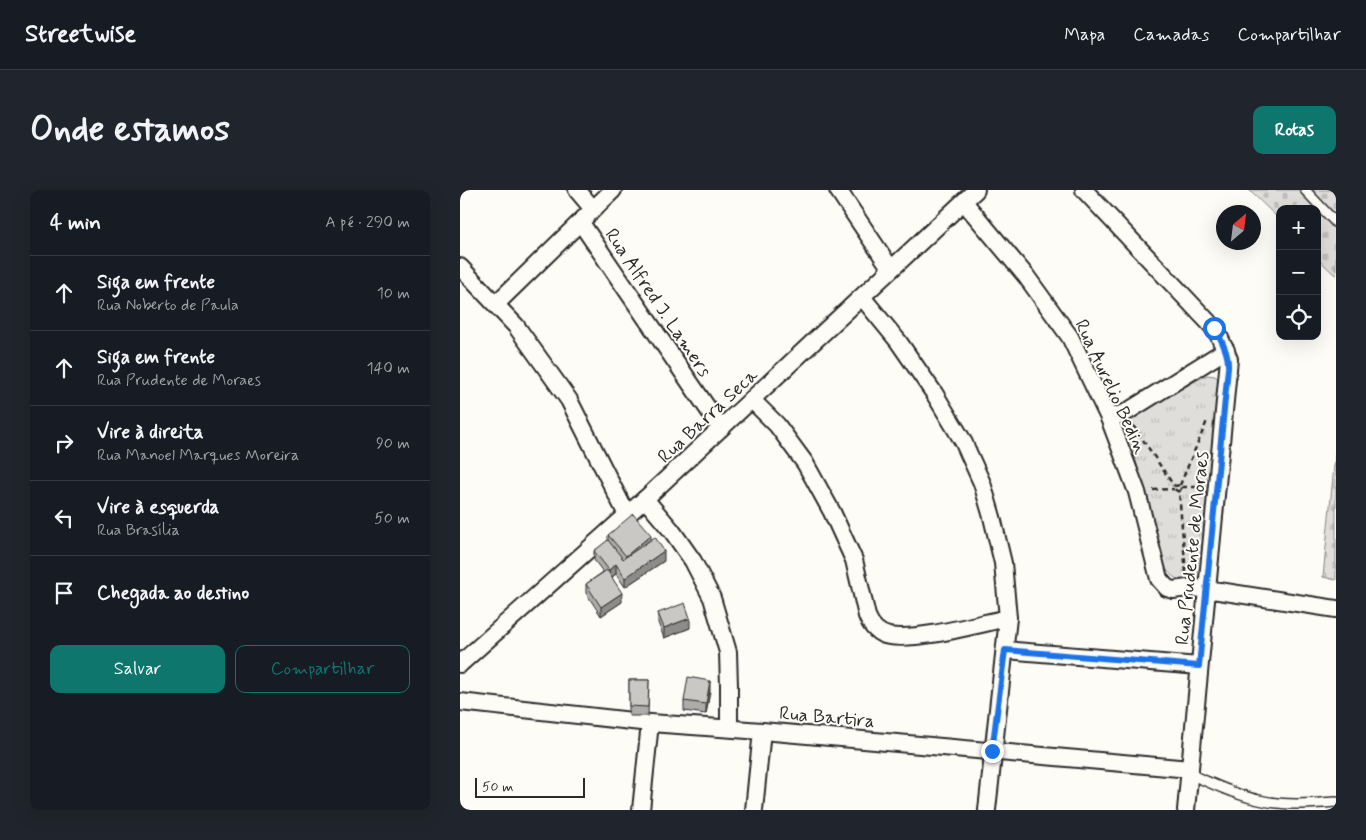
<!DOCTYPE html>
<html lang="pt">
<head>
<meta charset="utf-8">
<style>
  :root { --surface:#171b24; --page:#20242c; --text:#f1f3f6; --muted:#9ea1a6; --line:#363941; --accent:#0f766e }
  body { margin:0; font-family:Mynerve,sans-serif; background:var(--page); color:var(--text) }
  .controls { position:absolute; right:15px; top:15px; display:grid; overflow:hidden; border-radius:10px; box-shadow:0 5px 20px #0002 }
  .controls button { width:45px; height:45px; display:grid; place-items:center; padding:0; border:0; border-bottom:1px solid var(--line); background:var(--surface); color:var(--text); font:25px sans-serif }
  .compass { position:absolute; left:756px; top:15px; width:45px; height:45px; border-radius:50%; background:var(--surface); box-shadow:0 5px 20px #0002; rotate:28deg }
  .scale { position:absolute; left:15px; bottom:12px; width:110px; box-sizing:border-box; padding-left:5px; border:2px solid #2b2b2b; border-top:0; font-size:14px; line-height:18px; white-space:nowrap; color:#2b2b2b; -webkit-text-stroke:4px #fdfcf7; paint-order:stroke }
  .stop { position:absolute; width:15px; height:15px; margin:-11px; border:4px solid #1a73e8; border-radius:50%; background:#fff }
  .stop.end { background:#1a73e8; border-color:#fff; box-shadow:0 1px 5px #0008 }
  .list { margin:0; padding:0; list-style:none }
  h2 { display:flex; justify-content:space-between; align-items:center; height:65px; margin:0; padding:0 20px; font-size:21px }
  h2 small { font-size:16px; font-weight:400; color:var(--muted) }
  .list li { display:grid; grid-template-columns:32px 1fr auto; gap:15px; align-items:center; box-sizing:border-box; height:75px; padding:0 20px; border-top:1px solid var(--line) }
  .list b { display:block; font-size:19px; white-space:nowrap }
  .list p { margin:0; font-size:16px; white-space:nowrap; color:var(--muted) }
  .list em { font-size:16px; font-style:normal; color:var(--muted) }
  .actions { display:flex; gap:10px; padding:15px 20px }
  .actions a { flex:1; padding:11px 0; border:1px solid var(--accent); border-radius:10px; text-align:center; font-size:18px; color:var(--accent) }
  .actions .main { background:var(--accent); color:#fff }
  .icon { flex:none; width:28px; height:28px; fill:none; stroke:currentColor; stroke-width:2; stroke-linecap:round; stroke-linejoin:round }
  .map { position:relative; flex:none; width:876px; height:620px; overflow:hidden; border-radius:10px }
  header { display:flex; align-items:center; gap:30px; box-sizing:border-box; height:70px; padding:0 25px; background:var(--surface); border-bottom:1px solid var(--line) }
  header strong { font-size:24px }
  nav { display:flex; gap:28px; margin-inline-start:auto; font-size:18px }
  .intro { display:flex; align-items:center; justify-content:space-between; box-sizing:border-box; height:120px; padding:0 30px }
  h1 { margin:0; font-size:35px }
  .button { padding:12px 22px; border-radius:10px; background:var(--accent); color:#fff; font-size:18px; font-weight:700 }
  main { display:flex; gap:30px; padding:0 30px }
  aside { flex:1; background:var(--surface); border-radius:10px; box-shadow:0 5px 20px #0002 }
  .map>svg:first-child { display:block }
</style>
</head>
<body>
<header>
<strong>Streetwise</strong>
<nav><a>Mapa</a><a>Camadas</a><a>Compartilhar</a></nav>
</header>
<div class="intro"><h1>Onde estamos</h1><a class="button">Rotas</a></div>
<main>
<aside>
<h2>4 min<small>A pé · 290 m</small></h2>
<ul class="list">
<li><svg class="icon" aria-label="ahead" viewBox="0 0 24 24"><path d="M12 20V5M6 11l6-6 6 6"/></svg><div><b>Siga em frente</b><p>Rua Noberto de Paula</p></div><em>10 m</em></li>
<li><svg class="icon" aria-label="ahead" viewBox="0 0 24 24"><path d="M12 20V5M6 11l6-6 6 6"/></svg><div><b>Siga em frente</b><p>Rua Prudente de Moraes</p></div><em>140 m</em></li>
<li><svg class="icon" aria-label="right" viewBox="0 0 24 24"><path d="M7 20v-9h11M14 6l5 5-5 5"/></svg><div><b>Vire à direita</b><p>Rua Manoel Marques Moreira</p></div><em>90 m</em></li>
<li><svg class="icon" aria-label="left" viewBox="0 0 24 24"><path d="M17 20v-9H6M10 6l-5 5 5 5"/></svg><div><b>Vire à esquerda</b><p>Rua Brasília</p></div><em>50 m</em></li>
<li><svg class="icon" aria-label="arrive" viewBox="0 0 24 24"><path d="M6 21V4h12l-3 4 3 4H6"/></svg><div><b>Chegada ao destino</b></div></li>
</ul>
<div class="actions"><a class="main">Salvar</a><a>Compartilhar</a></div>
</aside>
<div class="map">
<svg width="876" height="620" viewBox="0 0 876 620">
  <defs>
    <pattern id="grass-tufts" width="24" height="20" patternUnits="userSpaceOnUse" patternTransform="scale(1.25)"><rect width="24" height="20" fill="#dfdeda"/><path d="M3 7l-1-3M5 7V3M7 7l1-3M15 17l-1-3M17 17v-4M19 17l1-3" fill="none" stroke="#c0bfbb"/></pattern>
    <pattern id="cemetery-stones" width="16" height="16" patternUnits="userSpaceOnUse" patternTransform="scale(1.25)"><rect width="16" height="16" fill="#dfdeda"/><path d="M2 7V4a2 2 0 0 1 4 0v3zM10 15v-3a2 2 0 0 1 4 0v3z" fill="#c0bfbb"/></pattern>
  </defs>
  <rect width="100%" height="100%" fill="#fdfcf7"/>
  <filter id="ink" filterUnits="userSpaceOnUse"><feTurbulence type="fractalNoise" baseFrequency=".02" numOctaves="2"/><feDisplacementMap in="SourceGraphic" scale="10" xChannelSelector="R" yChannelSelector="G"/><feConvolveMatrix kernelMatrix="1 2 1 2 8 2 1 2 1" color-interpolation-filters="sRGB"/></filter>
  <g filter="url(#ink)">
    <path fill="url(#grass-tufts)" stroke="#858482" d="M747,185L755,186L759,190L740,386C728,397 715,391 706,379L666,235V230L670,226Z"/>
    <g fill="url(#cemetery-stones)" stroke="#858482">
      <polygon points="789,0 876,0 876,86 857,68 857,19 820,19 820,30"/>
      <polygon points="876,256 876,390 863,387"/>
    </g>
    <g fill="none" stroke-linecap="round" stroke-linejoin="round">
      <defs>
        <g id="lane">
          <polyline points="845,0 876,33"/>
          <path d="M729,584C752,593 775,605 799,610C824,616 850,614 876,612"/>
        </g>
        <g id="street">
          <polyline points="117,0 133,19"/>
          <polyline points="378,0 431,79"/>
          <polyline points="624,0 754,138 759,146 769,169 726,620"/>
          <polyline points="504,12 566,86 610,147 649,228 677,302 699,389 707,398 713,400 728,398 746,399 876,419"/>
          <polyline points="121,33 261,238"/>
          <polyline points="0,77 56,136 109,210 167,325"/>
          <polyline points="402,107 438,151 474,203 503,251 522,293 532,327 543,373 548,428 527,620"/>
          <polyline points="36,114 153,0"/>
          <path d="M292,210L317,235L345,273L372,322L394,370L407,426C411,436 418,444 429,446C459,451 517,434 548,428"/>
          <polyline points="649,228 665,223 766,160"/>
          <polyline points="185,309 212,341 233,371 252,408 268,462 269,496 269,538"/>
          <polyline points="545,460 739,476"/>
          <polyline points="0,474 185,309 516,0"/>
          <polyline points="0,512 190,533 302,541 730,579"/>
          <polyline points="181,620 190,533"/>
          <polyline points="294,620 302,541"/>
        </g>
      </defs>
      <use href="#lane" stroke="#2b2b2b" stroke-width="12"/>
      <use href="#street" stroke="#2b2b2b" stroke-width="20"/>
      <g stroke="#2b2b2b" stroke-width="2.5" stroke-dasharray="5 4" stroke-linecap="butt">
        <polyline points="673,235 714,296"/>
        <polyline points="720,295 747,231"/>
        <polyline points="722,297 743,297"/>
        <polyline points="693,300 714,299"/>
        <polyline points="719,302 714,299 714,296 720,295 722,297 719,302 726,384"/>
      </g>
      <use href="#lane" stroke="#fdfcf7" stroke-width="9"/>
      <use href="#street" stroke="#fdfcf7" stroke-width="16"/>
    </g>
    <g fill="#adaca9" stroke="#2b2b2b">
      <polygon points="148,345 191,350 204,371 165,397 156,384 152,387 162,412 141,426 126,403 126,394 143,382 134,370 134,361 148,351"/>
      <polygon points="198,423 230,438 204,448 198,433"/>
      <polygon points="169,490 189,490 188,526 169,526"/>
      <polygon points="250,501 246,524 224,521 224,511"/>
    </g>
    <g fill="#8d8c89" stroke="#2b2b2b">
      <polygon points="191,345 191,354 166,376 166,366"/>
      <polygon points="204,361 204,371 165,397 165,388"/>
      <polygon points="156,374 156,384 149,389 149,380"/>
      <polygon points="162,403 162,412 141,426 141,417"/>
      <polygon points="230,428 230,438 204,448 204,438"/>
      <polygon points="250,491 250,501 246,524 246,514"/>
    </g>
    <g fill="#c9c8c4" stroke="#2b2b2b">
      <polygon points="173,324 191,345 166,366 148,345"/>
      <polygon points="195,347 204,361 165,388 156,374 149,380 134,361 148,350 163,369"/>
      <polygon points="147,380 162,403 141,417 126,394"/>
      <polygon points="225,413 230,428 204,438 198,423"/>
      <polygon points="228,487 250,491 246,514 224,511"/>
      <polygon points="169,490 189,490 188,517 169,516"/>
    </g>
  </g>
  <g fill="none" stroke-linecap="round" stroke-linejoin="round" filter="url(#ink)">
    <path stroke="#1a73e8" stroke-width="6" d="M532,561L545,460L739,476L768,178C769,163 762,150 754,138"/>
  </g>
  <g text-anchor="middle" stroke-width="4" stroke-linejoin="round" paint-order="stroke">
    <g font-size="19" fill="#2b2b2b" stroke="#fdfcf7">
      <text transform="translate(199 112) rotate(56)" y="7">Rua Alfred J. Lamers</text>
      <text transform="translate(652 196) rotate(65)" y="7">Rua Aurelio Bedin</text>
      <text transform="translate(247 225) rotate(-43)" y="7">Rua Barra Seca</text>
      <text transform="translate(731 358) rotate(-84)" y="7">Rua Prudente de Moraes</text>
      <text transform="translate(367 526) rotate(5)" y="7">Rua Bartira</text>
    </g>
  </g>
</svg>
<div class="controls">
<button>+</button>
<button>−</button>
<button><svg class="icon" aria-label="locate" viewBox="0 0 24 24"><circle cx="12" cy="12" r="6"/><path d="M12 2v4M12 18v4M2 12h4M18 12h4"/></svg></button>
</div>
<svg class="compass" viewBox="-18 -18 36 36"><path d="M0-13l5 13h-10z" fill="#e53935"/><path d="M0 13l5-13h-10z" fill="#9ea1a6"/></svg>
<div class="scale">50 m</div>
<div class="stop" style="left:754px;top:138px"></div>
<div class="stop end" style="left:532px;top:561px"></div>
</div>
</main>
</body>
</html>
